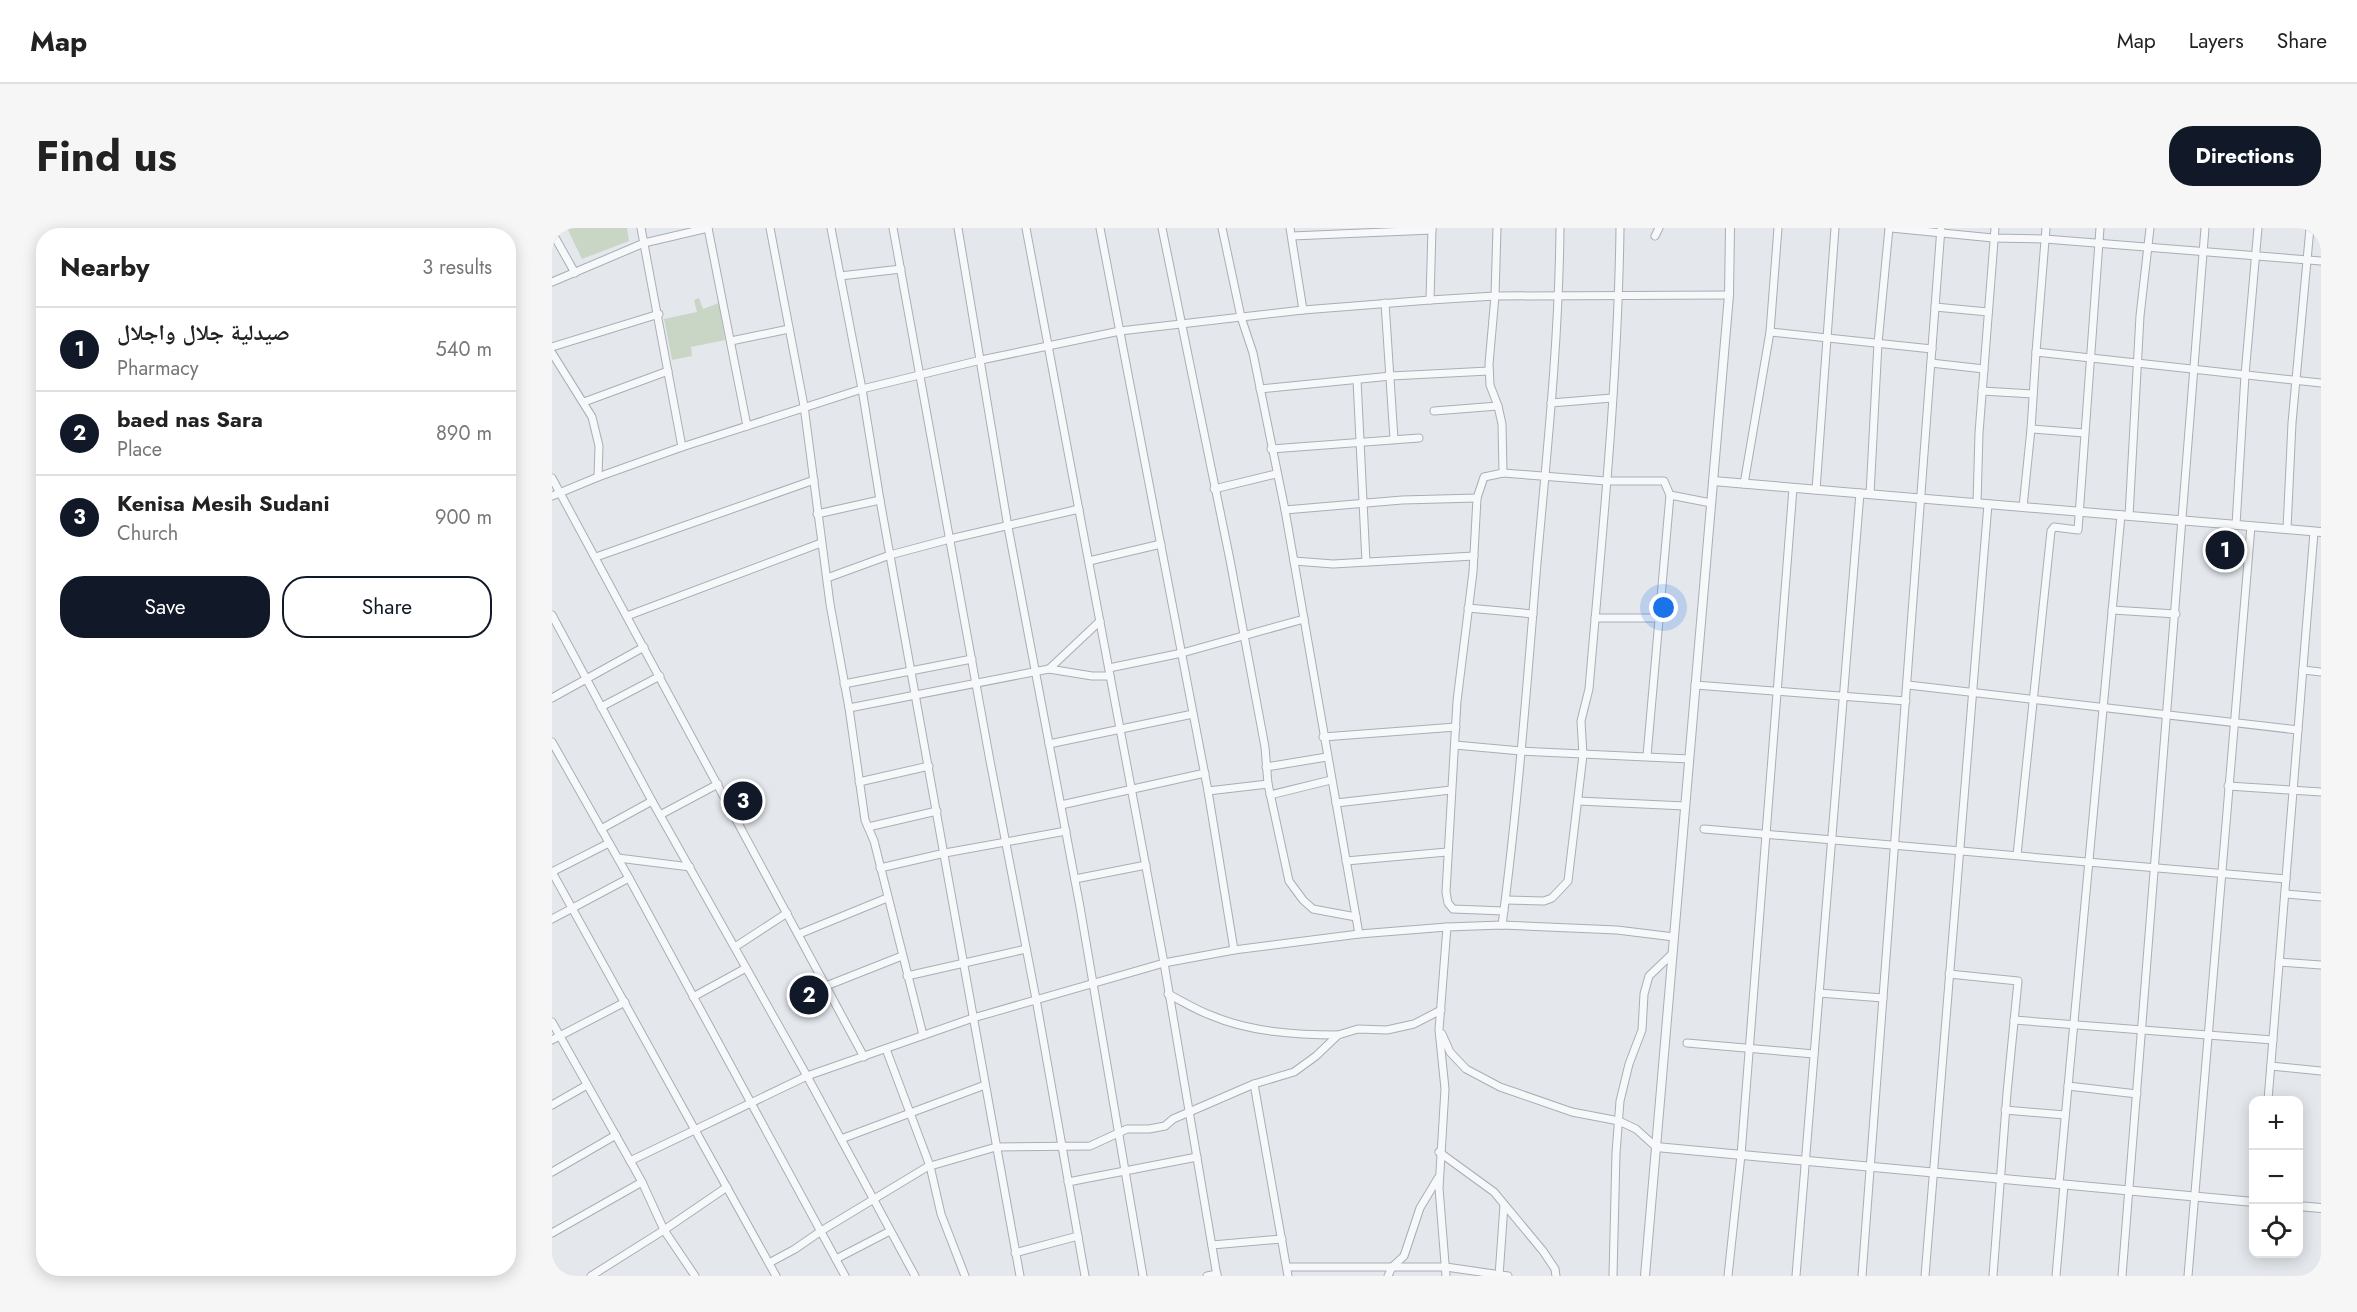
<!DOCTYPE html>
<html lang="en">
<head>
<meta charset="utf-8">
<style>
  :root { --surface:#fff; --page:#f6f6f6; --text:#222; --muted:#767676; --line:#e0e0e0; --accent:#111827 }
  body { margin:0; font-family:Jost,"Noto Naskh Arabic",sans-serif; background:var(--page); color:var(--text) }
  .controls { position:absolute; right:18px; bottom:18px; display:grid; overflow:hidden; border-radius:12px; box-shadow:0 3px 15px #0003 }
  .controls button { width:54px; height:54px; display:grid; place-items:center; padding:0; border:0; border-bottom:2px solid var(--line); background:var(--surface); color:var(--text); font:30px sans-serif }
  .you { position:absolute; left:1112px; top:380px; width:21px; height:21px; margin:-15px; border:4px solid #fff; border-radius:50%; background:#1a73e8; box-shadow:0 0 0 9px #1a73e833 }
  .badge { display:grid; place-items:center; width:39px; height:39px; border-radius:50%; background:var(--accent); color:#fff; font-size:20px; font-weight:700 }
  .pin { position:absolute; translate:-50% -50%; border:3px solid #fff; box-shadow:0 2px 6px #0006 }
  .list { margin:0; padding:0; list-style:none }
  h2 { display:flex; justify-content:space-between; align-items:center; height:78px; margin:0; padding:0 24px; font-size:26px }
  h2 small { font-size:20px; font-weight:400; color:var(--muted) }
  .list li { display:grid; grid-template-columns:39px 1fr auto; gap:18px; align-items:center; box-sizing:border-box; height:84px; padding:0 24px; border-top:2px solid var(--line) }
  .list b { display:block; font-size:22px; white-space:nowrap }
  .list p { margin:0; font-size:20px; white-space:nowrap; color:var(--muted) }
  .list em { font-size:20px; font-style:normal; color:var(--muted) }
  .actions { display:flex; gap:12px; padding:18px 24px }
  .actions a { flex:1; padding:14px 0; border:2px solid var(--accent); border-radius:24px; text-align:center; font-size:21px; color:var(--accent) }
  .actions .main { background:var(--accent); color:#fff }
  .icon { flex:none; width:33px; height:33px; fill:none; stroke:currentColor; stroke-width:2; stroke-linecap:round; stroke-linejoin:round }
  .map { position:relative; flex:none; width:1769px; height:1048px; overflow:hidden; border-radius:24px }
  header { display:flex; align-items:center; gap:36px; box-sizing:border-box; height:84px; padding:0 30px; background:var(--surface); border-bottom:2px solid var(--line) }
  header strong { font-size:28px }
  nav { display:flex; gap:33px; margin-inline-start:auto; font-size:21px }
  .intro { display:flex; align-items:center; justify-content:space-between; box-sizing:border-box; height:144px; padding:0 36px }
  h1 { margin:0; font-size:42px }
  .button { padding:15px 27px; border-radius:24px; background:var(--accent); color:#fff; font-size:21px; font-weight:700 }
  main { display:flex; gap:36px; padding:0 36px }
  aside { flex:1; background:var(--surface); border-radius:24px; box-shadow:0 3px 15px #0003 }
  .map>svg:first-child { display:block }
</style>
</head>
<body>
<header>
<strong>Map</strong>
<nav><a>Map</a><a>Layers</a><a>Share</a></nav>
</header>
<div class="intro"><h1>Find us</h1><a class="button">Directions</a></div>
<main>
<aside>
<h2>Nearby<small>3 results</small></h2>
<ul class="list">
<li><span class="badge">1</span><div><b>صيدلية جلال واجلال</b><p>Pharmacy</p></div><em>540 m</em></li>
<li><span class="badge">2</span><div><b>baed nas Sara</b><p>Place</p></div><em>890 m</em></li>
<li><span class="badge">3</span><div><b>Kenisa Mesih Sudani</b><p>Church</p></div><em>900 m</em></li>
</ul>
<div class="actions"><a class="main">Save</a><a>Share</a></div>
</aside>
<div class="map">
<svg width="1769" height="1048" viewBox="0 0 1769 1048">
  <rect width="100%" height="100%" fill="#e4e7ec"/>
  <g fill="#c9d6c5">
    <polygon points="15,0 75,0 77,13 30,31"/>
    <polygon points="147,70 151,81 167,75 173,112 139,119 140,128 120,132 112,91 145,84 142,72"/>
  </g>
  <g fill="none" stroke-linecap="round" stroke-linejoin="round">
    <defs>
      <g id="minor">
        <polyline points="89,0 130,219"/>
        <polyline points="156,0 195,198"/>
        <polyline points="218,0 252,178 278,376 297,480 313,592 322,613 371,807"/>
        <polyline points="279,0 310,161 328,272 468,1048"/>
        <polyline points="341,0 438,533 484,771 533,1048"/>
        <polyline points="406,0 456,299 528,679 591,1048"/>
        <polyline points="474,0 612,735 665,1048"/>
        <polyline points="548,0 656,563 682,722"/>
        <polyline points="610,0 678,332 713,519 716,556 737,653 751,672 761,681 804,689"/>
        <polyline points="670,0 689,89 701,125 733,282 807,706"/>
        <polyline points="738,0 751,82"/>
        <polyline points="945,0 943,68 937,136 938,157 946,178 950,196 951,245 932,249 925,270 921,344 905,473 894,664 896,675 901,681 952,683"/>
        <polyline points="1339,0 1441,10 1493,11 1769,33"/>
        <polyline points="0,4 23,45"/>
        <polyline points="740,8 880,2"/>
        <polyline points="1103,8 1107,0"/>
        <polyline points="288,48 349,41"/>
        <polyline points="0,54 92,15 156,0"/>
        <polyline points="878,72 880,0"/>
        <polyline points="833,75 842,211"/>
        <polyline points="1383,79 1436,84"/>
        <polyline points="1218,104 1380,121"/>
        <polyline points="179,113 237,101"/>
        <polyline points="0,119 107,86"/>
        <polyline points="1484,124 1494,0"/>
        <polyline points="0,125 40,189 47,218 46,249"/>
        <polyline points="1379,135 1432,141"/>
        <polyline points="805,152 814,334"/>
        <polyline points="708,161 839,148 937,143"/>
        <polyline points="1430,163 1481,166"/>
        <polyline points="32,174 116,143"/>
        <polyline points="999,175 1060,170"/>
        <polyline points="882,183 946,178"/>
        <polyline points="1479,201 1532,205"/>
        <polyline points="719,221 867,210"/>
        <polyline points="951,245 1054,253 1112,253 1118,267 1095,528"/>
        <polyline points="0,250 312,829"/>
        <polyline points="1192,256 1218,104 1226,0"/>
        <polyline points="662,261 724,246"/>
        <polyline points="1264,262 1283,0"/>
        <polyline points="1318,266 1326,115 1337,0"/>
        <polyline points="1118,267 1159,275"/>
        <polyline points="0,268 46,249 130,219 310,161 429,132 568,103 751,82 878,72 943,68 1177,67"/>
        <polyline points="1425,275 1427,205 1443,0"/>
        <polyline points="1471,279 1479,201 1484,124 1769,155"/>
        <polyline points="733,282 850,272 925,270"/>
        <polyline points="265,286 328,272"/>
        <polyline points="1577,288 1588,88 1598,0"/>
        <polyline points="1684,297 1693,147 1706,0"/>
        <polyline points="1735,301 1740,195 1758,0"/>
        <polyline points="44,329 262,252"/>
        <polyline points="537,333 609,316"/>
        <polyline points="742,333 781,336 922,328"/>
        <polyline points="275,350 338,327 398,311 527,281"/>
        <polyline points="916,380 981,386"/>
        <polyline points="1560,382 1624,386"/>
        <polyline points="0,387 100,573 255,848 363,1048"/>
        <polyline points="75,388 269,315"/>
        <polyline points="1043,390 1107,390"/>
        <polyline points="557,440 630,425 752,391"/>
        <polyline points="497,441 548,393"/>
        <polyline points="1751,442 1769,444"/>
        <polyline points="292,456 420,431"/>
        <polyline points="1143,457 1354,473"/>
        <polyline points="1356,457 1746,502"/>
        <polyline points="0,470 92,419"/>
        <polyline points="49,479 108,448"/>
        <polyline points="297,480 497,441 540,448 558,448"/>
        <polyline points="771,509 904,499"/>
        <polyline points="0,514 77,650 293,1048"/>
        <polyline points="497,516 641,486"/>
        <polyline points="903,517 969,523 1137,531"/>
        <polyline points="714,539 775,529"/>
        <polyline points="307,554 377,538"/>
        <polyline points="1676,558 1769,564"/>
        <polyline points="656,563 716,556"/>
        <polyline points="718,567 779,552"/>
        <polyline points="1026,573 1133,578"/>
        <polyline points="784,575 899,562"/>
        <polyline points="509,577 653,545"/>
        <polyline points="108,587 166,556"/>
        <polyline points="316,599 385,583"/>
        <polyline points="49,601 100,573"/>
        <polyline points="1152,601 1734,651"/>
        <polyline points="1465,627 1499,303 1502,299 1526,302 1548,0"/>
        <polyline points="66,630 138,639"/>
        <polyline points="794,633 895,624"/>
        <polyline points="328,640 393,625 514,603"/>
        <polyline points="0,644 224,1048"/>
        <polyline points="0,644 57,615"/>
        <polyline points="523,651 594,637"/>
        <polyline points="1733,666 1769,669"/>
        <path d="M954,672L992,673L1000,670L1016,653L1031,527L1029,493L1037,461C1050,308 1066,154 1068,0"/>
        <polyline points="0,691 77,650"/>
        <path d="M950,697C966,577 975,456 985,335C995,224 1007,112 1008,0"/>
        <polyline points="247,706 335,670"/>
        <polyline points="183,719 235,685"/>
        <polyline points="1727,734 1769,737"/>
        <polyline points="1397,746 1466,753 1455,865 1441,1048"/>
        <polyline points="355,748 474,721"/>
        <polyline points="274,758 350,728"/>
        <polyline points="1267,765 1331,770"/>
        <path d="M616,766C630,773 644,782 658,787C698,804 743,807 786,807"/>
        <polyline points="141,769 194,740"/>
        <polyline points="1462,792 1721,812"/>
        <polyline points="0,794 90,954 112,1002 143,1048"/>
        <polyline points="890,806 898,824 914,841 948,859 1020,884 1067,893 1084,901 1104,919"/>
        <polyline points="0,812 73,774"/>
        <polyline points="1135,815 1262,826"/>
        <polyline points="334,821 378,938 389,986 413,1048"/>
        <polyline points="1719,838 1769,843"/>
        <polyline points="702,856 736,1048"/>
        <polyline points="1516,858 1585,866"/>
        <polyline points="1716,872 1762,304"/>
        <polyline points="0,877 35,857"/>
        <polyline points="1453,882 1513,887"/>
        <polyline points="289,911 433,857"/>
        <polyline points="887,924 942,964 991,1023 1003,1041 1004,1048"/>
        <polyline points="78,933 255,848 421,790 612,735 682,722 807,706 895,699 950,697 1065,702 1122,709"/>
        <polyline points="0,944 64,907"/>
        <polyline points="516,954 645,929"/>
        <polyline points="1507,956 1569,287"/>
        <polyline points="0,1005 90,954"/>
        <polyline points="660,1017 730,1011"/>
        <polyline points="463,1025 526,1008"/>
        <polyline points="284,1031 338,1003"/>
        <polyline points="217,1035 243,1021 269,1003 375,939 444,919 538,918 575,901 597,901 613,898 621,891 702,856 742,844 764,828 786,807 806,801 835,802 862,796 889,782"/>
        <polyline points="735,1039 894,1039 956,1048"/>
        <polyline points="39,1048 112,1002 175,959"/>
        <polyline points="655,1048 665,1046"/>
        <polyline points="836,1048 840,1039 852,1028 868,980 886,950"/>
        <polyline points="894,1048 887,960 893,861 887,802 895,699"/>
        <polyline points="947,1048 952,977"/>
        <polyline points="1061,1048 1064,925 1068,873 1077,836 1090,802 1092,766 1097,748 1120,726"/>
        <polyline points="1176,1048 1189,927 1241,260"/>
        <polyline points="1244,1048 1308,265"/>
        <polyline points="1310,1048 1389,0"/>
        <polyline points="1373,1048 1436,276"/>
        <polyline points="1504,1048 1512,957"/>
        <polyline points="1570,1048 1653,0"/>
        <polyline points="1636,1048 1699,298"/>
      </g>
      <g id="tertiary">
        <polyline points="1161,253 1769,304"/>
        <polyline points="1104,919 1702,974"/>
        <polyline points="1746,978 1769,980"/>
        <polyline points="1093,1048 1177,67 1178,0"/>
      </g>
    </defs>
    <use href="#minor" stroke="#a9aeb7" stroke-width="9"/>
    <use href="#tertiary" stroke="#a9aeb7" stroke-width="10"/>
    <use href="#minor" stroke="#f7f8fa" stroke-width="7"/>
    <use href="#tertiary" stroke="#f7f8fa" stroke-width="8"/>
  </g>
</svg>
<div class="controls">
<button>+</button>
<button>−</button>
<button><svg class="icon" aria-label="locate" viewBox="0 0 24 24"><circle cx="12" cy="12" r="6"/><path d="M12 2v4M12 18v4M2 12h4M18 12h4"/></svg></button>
</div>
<div class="you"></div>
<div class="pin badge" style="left:1673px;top:322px">1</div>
<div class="pin badge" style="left:257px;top:767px">2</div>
<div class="pin badge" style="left:191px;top:573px">3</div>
</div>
</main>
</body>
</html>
